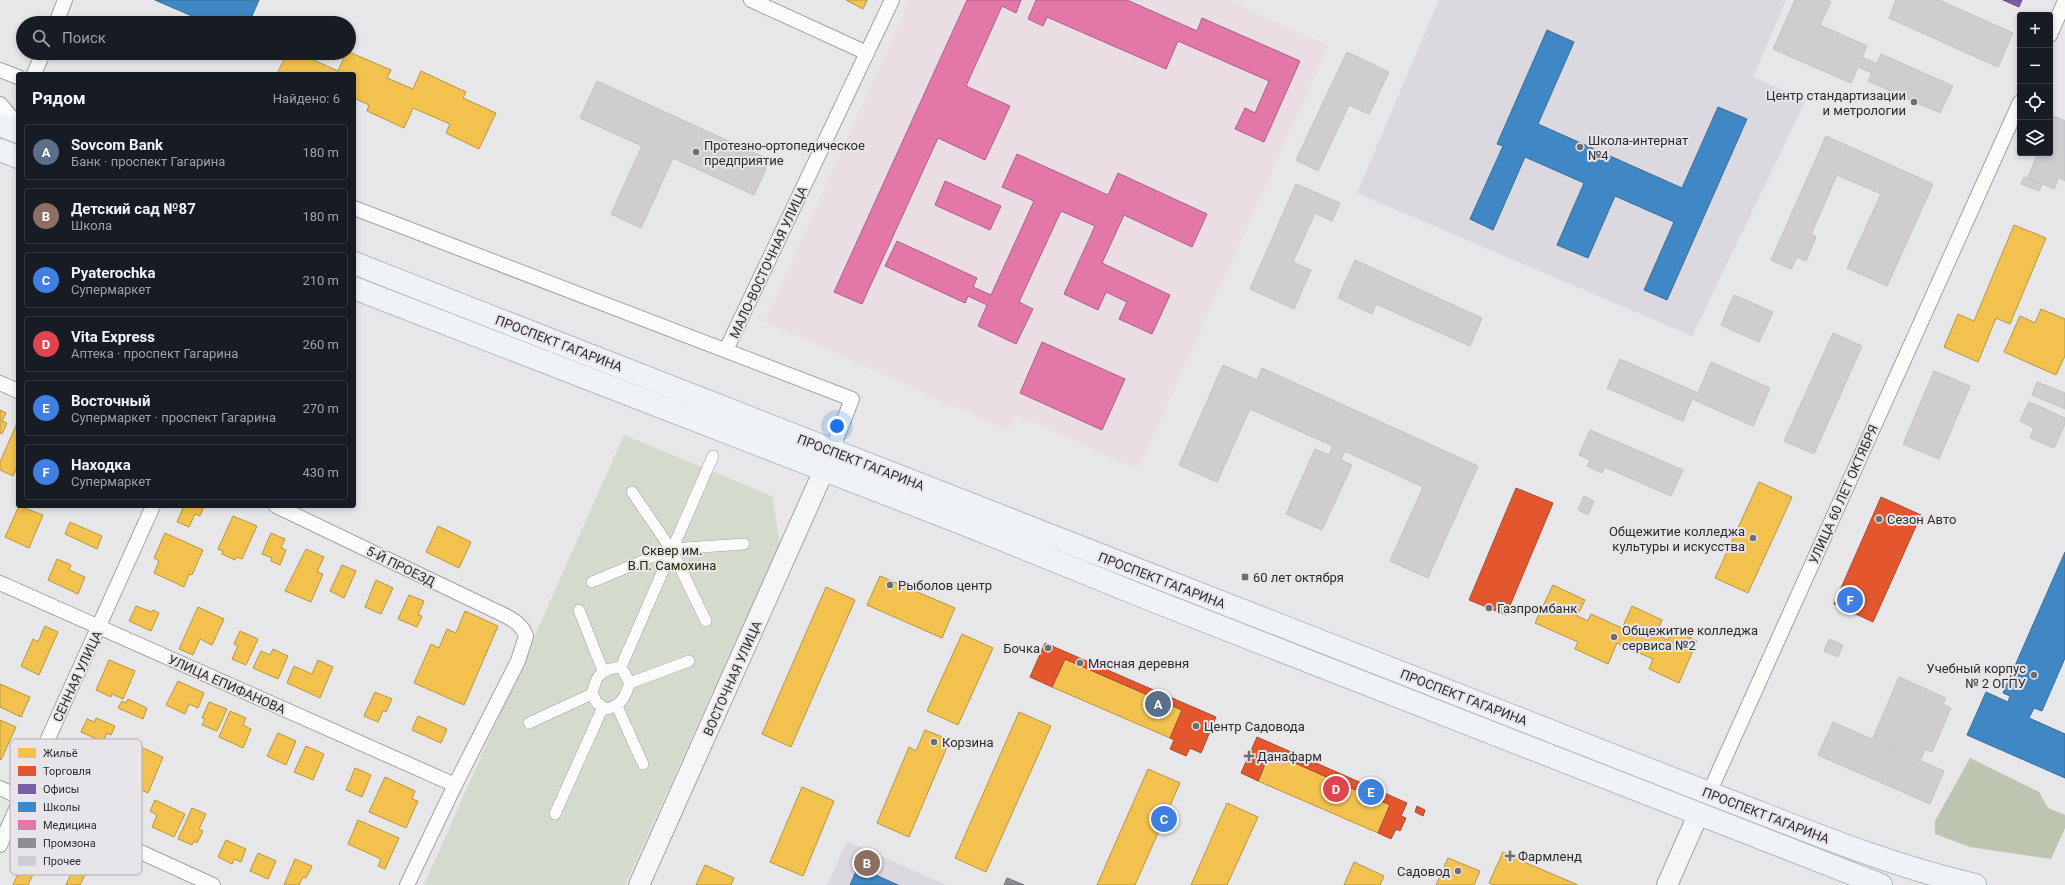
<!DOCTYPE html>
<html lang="ru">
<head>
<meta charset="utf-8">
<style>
  :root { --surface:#171b24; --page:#242831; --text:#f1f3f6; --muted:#9ea1a6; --line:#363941; --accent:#6e6e6f }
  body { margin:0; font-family:Roboto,sans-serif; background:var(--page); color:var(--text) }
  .controls { position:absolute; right:12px; top:12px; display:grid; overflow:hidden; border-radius:4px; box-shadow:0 2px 6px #0003 }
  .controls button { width:36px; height:36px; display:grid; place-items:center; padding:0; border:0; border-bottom:1px solid var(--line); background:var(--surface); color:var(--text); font:20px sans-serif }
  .you { position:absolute; left:837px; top:426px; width:14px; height:14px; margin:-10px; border:3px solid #fff; border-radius:50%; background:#1a73e8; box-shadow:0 0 0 6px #1a73e833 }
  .badge { display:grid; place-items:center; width:26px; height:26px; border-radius:50%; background:var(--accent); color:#fff; font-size:13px; font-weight:700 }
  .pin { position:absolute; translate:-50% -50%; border:2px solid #fff; box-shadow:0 1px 4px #0006 }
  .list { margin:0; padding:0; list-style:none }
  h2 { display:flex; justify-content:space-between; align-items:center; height:52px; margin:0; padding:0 16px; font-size:17px }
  h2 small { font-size:13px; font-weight:400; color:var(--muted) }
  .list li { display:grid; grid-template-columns:26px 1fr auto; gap:12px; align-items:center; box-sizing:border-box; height:56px; margin:0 8px 8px; padding:0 8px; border:1px solid var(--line); border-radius:4px }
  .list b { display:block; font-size:15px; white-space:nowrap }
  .list p { margin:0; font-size:13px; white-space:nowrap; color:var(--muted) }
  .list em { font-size:13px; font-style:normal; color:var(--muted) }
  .icon { flex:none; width:22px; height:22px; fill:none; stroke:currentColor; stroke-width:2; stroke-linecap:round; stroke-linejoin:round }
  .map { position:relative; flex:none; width:2065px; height:885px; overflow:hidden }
  .search { position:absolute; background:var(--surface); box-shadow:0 2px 6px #0003; left:16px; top:16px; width:340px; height:44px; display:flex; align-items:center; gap:10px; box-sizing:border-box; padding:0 14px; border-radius:22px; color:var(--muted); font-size:15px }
  .panel { position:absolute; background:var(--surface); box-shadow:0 2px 6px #0003; left:16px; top:72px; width:340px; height:436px; border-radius:4px }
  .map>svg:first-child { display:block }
</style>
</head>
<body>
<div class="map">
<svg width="2065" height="885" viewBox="0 0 2065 885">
  <rect width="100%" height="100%" fill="#e7e6e8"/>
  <g fill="#dcd8df">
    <polygon points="1439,0 1786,0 1753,77 1806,100 1692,336 1357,193"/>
    <polygon points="847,841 946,885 827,885"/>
  </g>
  <polygon fill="#eadde4" points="910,0 1227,0 1328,46 1138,469 1015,414 1007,430 765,321"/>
  <polygon fill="#d5dbcc" points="624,435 772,496 780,543 625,885 424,885"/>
  <polygon fill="#bdc4b0" points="1970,758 2039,792 2048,808 2065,815 2065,828 2051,859 1970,847 1935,834 1935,821"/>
  <g fill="#f2c14e" stroke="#b79544">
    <polygon points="846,0 867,0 863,9"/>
    <polygon points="349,52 391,70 387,78 413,89 421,71 466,92 463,98 496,113 479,149 446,133 450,124 413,108 404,128 367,111 369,105 354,98 354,74 277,74 287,53 298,53 338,71 346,53"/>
    <polygon points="2014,225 2046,238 2010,324 1996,318 1978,362 1944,347 1958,314 1974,321"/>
    <polygon points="2041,309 2065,319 2065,356 2056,375 2004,352 2020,316 2035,323"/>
    <polygon points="0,410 6,413 2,421 7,423 2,434 0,433"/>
    <polygon points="18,421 18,465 13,476 0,470 0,462"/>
    <polygon points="1759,482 1792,497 1748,593 1715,578"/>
    <polygon points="19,506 43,515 29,548 5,537"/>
    <polygon points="184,506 204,506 200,516 195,514 189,527 177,522"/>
    <polygon points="233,516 257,526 242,559 237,557 235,560 222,554 223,551 218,549"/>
    <polygon points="70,522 102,536 97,549 65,534"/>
    <polygon points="438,526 471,542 459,568 426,552"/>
    <polygon points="165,533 203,550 192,575 189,574 184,587 154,573 159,561 154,558"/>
    <polygon points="271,533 285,539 281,548 286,550 280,565 271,561 272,558 262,554"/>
    <polygon points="306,549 324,557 317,572 323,574 311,602 285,591"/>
    <polygon points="57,559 71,565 69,570 85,577 78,594 48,580"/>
    <polygon points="342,565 356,571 344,598 330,591"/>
    <polygon points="880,576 955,608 942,638 867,605"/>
    <polygon points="376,580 393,588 381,614 365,607"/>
    <polygon points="1553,585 1585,600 1577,616 1588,621 1591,614 1622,628 1632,606 1662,620 1656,634 1668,640 1673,630 1697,641 1679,683 1649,669 1653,659 1617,643 1608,664 1575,649 1578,642 1535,623"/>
    <polygon points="826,587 855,600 791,747 762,734"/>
    <polygon points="409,595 424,601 418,615 422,616 417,627 398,619"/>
    <polygon points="136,606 152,612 153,610 159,613 151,631 129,621"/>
    <polygon points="198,607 224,619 212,645 200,639 193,655 179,649"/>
    <polygon points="465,611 498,626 464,705 414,683 431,644 439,648 447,629 456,633"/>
    <polygon points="45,626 58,632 39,675 21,666 33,639 38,642"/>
    <polygon points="240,631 258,639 246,665 232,659 238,646 234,644"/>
    <polygon points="962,634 993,648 958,725 927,711"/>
    <polygon points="273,649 288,656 278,679 253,668 261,651 270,655"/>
    <polygon points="1065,659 1182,710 1170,738 1052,687"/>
    <polygon points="109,660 135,671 123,699 112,694 111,697 96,690"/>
    <polygon points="318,660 333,667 320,698 287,683 294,666 312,674"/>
    <polygon points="178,681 204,693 198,708 189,704 185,714 166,705"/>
    <polygon points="0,684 30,697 21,717 0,707"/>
    <polygon points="375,692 392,699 386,712 383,711 378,722 364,716"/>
    <polygon points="128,699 147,708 143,719 118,708 122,701 126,703"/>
    <polygon points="209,702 227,709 217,731 202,725 205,719 202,718"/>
    <polygon points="230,711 246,718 243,725 251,729 243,748 219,737"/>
    <polygon points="1019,712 1051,726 986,872 955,858"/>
    <polygon points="418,716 447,729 441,743 412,730"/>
    <polygon points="96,718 115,726 111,735 107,733 103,742 81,732 87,719 95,722"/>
    <polygon points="0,720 16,727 1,760 0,759"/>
    <polygon points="925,730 950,740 909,837 877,823 909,747 916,751"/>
    <polygon points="278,733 296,741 286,765 267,756"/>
    <polygon points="136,745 163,757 148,793 130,785 132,780 122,776"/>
    <polygon points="306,746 324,754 313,780 294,772"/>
    <polygon points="1270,752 1390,805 1378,833 1258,781"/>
    <polygon points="355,768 371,775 362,797 346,790"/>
    <polygon points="1148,769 1180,783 1135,885 1097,885"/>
    <polygon points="385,777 415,791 412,799 418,801 406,828 369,812"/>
    <polygon points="802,787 834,801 803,876 770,862"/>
    <polygon points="155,800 185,814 174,837 152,827 157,815 150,811"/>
    <polygon points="1227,803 1258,817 1227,885 1191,885"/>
    <polygon points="192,808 206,814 199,829 203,831 197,843 194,841 192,845 178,839"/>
    <polygon points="358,820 399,838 385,869 378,866 381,859 348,844"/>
    <polygon points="33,839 46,845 41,856 44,857 37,874 34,872 28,885 13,885"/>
    <polygon points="226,840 246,849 241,862 234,859 232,864 218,857"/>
    <polygon points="1503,852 1510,856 1578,885 1494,885 1489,883"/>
    <polygon points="258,853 276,861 268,879 250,871"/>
    <polygon points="1448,858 1480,871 1474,885 1436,885"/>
    <polygon points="295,859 312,866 306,878 303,877 299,885 284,885"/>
    <polygon points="77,860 89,866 80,885 66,885"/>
    <polygon points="1354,862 1384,876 1380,885 1344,885"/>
    <polygon points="705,865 734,878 731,885 696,885"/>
  </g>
  <g fill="#e4572e" stroke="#ad4a2e">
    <polygon points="1516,488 1553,503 1506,615 1469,600"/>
    <polygon points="1881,497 1921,515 1873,622 1834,604"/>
    <polygon points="1045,643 1216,717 1201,753 1190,748 1186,756 1170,749 1174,740 1170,738 1182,710 1065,659 1052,687 1030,677"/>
    <polygon points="1257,737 1407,803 1401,816 1406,818 1400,831 1396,829 1391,839 1378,833 1390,805 1270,752 1258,781 1241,773"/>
    <polygon points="1417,806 1425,810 1423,816 1415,812"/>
  </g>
  <polygon fill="#7b5ea7" stroke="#644f83" points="2003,0 2022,0 2019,7"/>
  <g fill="#3f88c5" stroke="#3a6d98">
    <polygon points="155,0 259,0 249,23 208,23"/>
    <polygon points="1547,30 1574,42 1538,124 1682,188 1718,107 1747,119 1667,300 1644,290 1674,222 1615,196 1588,258 1557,245 1584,183 1525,157 1493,230 1470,219 1503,146 1497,144"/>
    <polygon points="2065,552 2065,658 2042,711 2034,708 2029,718 2065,734 2065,778 1967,735 1986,692 2008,702 2010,696 2003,693"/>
    <polygon points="858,867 898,885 850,885"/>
  </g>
  <g fill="#e377a8" stroke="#ac6183">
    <polygon points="967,0 1021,0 1016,13 1002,6 966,86 1010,106 985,160 938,138 862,304 834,292"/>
    <polygon points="1036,0 1127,0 1197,31 1202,18 1300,61 1264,142 1235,129 1245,108 1255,113 1269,81 1178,41 1166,69 1047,17 1043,26 1028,19"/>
    <polygon points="1017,154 1108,195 1118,173 1207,214 1192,247 1124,215 1102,263 1170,295 1152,334 1119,319 1127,302 1106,292 1098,310 1064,294 1095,226 1061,211 1019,302 1033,309 1016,344 978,326 987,305 968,296 965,303 885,266 897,241 977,278 973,287 991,295 1034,201 1002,187"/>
    <polygon points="945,181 1001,206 990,230 935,205"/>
    <polygon points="1042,342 1125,379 1102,430 1020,393"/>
  </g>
  <polygon fill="#8d8d92" stroke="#707074" points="1007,878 1024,885 1004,885"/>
  <g fill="#cfcdcf" stroke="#c3c1c3">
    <polygon points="1795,0 1827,0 1831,2 1820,25 1867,46 1862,57 1877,64 1881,54 1953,86 1940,113 1868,81 1872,73 1858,67 1851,83 1773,49"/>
    <polygon points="1896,0 1939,0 2013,33 1998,67 1889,18"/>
    <polygon points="1347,52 1389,72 1369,114 1349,105 1318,171 1296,160"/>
    <polygon points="597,81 770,160 754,195 673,158 641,228 611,214 642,146 580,118"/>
    <polygon points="2054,116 2065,121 2065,181 2059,178 2054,189 2028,177 2038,153 2050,153 2050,126"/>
    <polygon points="1826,136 1933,184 1887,286 1847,268 1881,194 1837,175 1811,234 1816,237 1806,261 1797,257 1791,269 1771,260"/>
    <polygon points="2024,177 2042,184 2039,191 2021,184"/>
    <polygon points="1296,184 1340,203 1332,221 1315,213 1293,262 1311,270 1294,309 1250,289"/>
    <polygon points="1355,260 1482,318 1470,346 1376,304 1372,314 1338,298"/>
    <polygon points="1734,295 1773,312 1759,342 1721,325"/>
    <polygon points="1833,333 1862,346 1814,454 1784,441"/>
    <polygon points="1620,359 1698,393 1711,362 1770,388 1753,426 1692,399 1683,421 1607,388"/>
    <polygon points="1223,365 1257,380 1262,368 1478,466 1428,578 1390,561 1423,487 1345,451 1341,460 1352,465 1322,530 1286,514 1315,449 1329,455 1333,446 1250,409 1217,482 1179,465"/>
    <polygon points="1934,371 1970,386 1939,459 1903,444"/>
    <polygon points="2037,382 2065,393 2065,409 2032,395"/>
    <polygon points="2029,402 2065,418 2065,424 2054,448 2030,438 2034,428 2020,421"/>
    <polygon points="1590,430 1683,470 1671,496 1605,467 1602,473 1587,466 1590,460 1579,455"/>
    <polygon points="1584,496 1594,501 1588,515 1578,510"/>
    <polygon points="1829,639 1843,645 1838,657 1824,651"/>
    <polygon points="1899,677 1946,698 1943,704 1951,708 1932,752 1925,749 1921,759 1873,738"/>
    <polygon points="1833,722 1944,771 1930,804 1818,755"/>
  </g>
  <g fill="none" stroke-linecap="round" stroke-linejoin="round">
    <defs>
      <g id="pedestrian">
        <polyline points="632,492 671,549 706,621"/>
        <polyline points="592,582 671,549 744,544"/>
        <polyline points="579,610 603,671"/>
        <path d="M621,667L630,683C624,698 623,704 607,709L597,703L592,694C596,675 601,669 621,667L713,456"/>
        <polyline points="630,683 689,661"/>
        <polyline points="617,706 643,764"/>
        <polyline points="529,723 592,694"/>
        <polyline points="555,814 603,707"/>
      </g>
      <g id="minor">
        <polyline points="751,0 867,53"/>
        <polyline points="56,23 65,0"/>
        <polyline points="2050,35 2065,1"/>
        <polyline points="0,70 18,77"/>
        <polyline points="34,74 43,53"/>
        <polyline points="0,104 18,125"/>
        <polyline points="354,208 852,399 832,450"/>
        <polyline points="726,350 892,0"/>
        <polyline points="0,383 18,391"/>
        <path d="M276,506L506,616C515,621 522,625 526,636L518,661L455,785L407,885"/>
        <polyline points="0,583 455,785"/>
        <polyline points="0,788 213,885"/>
        <polyline points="1709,793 2020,102"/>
        <polyline points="0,845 153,506"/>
      </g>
      <g id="secondary">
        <polyline points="639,885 824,470"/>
        <polyline points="1667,885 1698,815"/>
      </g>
      <g id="primary">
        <polyline points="0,125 18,132"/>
        <polyline points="0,150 18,157"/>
        <path d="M354,263L1709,793C1796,826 1883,864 1975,885"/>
        <polyline points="354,288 964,524 1154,601 1881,885"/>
      </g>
    </defs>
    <use href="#pedestrian" stroke="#a2a1a3" stroke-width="12"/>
    <use href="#minor" stroke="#a2a1a3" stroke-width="16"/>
    <use href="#secondary" stroke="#a2a1a3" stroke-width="22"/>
    <use href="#primary" stroke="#b6bbc2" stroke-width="24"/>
    <use href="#pedestrian" stroke="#fbfbfc" stroke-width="11"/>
    <use href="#minor" stroke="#fbfbfc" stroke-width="14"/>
    <use href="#secondary" stroke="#f5f6f8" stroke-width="20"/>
    <use href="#primary" stroke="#eff2f6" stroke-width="22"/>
  </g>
  <g fill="#6e6e6f" stroke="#e7e5e9" stroke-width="1.5">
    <circle cx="1914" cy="102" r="4"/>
    <circle cx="1580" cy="147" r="4"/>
    <circle cx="696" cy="152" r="4"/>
    <circle cx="1879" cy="519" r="4"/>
    <circle cx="1753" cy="538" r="4"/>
    <rect x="1241" y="573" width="8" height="8" rx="2"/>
    <circle cx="890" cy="585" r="4"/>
    <circle cx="1489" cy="608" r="4"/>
    <circle cx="1614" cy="637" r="4"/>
    <circle cx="1048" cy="648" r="4"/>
    <circle cx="1080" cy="663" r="4"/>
    <circle cx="2034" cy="675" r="4"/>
    <circle cx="1196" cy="726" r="4"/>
    <circle cx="934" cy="742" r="4"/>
    <path d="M1247 750h4v4h4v4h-4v4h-4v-4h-4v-4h4z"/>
    <path d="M1508 850h4v4h4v4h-4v4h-4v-4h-4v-4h4z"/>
    <circle cx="1458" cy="871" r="4"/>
  </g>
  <g text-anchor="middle" stroke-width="4" stroke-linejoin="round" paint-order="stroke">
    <g font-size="13" fill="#2d2d2e" stroke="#e7e5e9" text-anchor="start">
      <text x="1906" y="100" text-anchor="end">Центр стандартизации<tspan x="1906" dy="15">и метрологии</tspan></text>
      <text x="1588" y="145">Школа-интернат<tspan x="1588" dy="15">№4</tspan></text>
      <text x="704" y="150">Протезно-ортопедическое<tspan x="704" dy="15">предприятие</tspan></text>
      <text x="1887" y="524">Сезон Авто</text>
      <text x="1745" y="536" text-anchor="end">Общежитие колледжа<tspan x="1745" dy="15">культуры и искусства</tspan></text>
      <text x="1253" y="582">60 лет октября</text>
      <text x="898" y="590">Рыболов центр</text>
      <text x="1497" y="613">Газпромбанк</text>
      <text x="1622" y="635">Общежитие колледжа<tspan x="1622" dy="15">сервиса №2</tspan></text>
      <text x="1040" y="653" text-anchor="end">Бочка</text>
      <text x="1088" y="668">Мясная деревня</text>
      <text x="2026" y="673" text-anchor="end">Учебный корпус<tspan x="2026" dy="15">№ 2 ОГПУ</tspan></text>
      <text x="1204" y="731">Центр Садовода</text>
      <text x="942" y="747">Корзина</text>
      <text x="1257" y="761">Данафарм</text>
      <text x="1518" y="861">Фармленд</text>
      <text x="1450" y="876" text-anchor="end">Садовод</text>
    </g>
    <g font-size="13" fill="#2d2d2e" stroke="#e7e5e9">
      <text transform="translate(768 262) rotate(-65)" y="5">МАЛО-ВОСТОЧНАЯ УЛИЦА</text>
      <text transform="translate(559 343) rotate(21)" y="5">ПРОСПЕКТ ГАГАРИНА</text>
      <text transform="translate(861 462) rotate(21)" y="5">ПРОСПЕКТ ГАГАРИНА</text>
      <text transform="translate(1843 494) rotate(-66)" y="5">УЛИЦА 60 ЛЕТ ОКТЯБРЯ</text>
      <text transform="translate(401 566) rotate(26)" y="5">5-Й ПРОЕЗД</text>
      <text transform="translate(1162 580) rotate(21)" y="5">ПРОСПЕКТ ГАГАРИНА</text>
      <text transform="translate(77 676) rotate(-65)" y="5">СЕННАЯ УЛИЦА</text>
      <text transform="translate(732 678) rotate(-66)" y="5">ВОСТОЧНАЯ УЛИЦА</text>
      <text transform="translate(227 684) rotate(24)" y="5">УЛИЦА ЕПИФАНОВА</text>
      <text transform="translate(1464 697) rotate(21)" y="5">ПРОСПЕКТ ГАГАРИНА</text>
      <text transform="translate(1766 815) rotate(21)" y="5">ПРОСПЕКТ ГАГАРИНА</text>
    </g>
    <g font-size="13" fill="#222f02" stroke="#e7e5e9">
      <text x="672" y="555">Сквер им.<tspan x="672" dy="15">В.П. Самохина</tspan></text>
    </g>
  </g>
  <rect x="10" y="739" width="132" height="136" rx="6" fill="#e7e5e9" stroke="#afaeb1" stroke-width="1"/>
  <rect x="18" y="748" width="18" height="10" fill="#f2c14e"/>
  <rect x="18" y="766" width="18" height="10" fill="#e4572e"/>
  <rect x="18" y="784" width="18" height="10" fill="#7b5ea7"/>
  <rect x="18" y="802" width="18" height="10" fill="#3f88c5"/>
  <rect x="18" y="820" width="18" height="10" fill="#e377a8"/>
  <rect x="18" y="838" width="18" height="10" fill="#8d8d92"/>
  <rect x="18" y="856" width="18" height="10" fill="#cfcdcf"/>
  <g font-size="11" fill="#2d2d2e">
    <text x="43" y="757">Жильё</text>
    <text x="43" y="775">Торговля</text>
    <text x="43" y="793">Офисы</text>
    <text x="43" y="811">Школы</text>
    <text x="43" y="829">Медицина</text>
    <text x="43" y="847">Промзона</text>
    <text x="43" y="865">Прочее</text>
  </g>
</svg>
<div class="controls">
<button>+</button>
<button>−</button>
<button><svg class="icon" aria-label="locate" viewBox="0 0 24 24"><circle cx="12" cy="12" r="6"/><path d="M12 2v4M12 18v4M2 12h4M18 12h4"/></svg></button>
<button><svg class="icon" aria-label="layers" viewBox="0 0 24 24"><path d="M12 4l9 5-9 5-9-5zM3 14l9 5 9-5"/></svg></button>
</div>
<div class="you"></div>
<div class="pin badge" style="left:1158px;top:704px;background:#5c6f8a">A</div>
<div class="pin badge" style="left:867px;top:863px;background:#8d6e63">B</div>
<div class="pin badge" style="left:1164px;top:819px;background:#3f7fe0">C</div>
<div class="pin badge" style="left:1336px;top:789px;background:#e0444e">D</div>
<div class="pin badge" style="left:1371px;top:792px;background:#3f7fe0">E</div>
<div class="pin badge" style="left:1850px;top:600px;background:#3f7fe0">F</div>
<div class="search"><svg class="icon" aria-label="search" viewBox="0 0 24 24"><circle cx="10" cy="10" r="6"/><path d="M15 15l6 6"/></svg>Поиск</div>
<section class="panel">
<h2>Рядом<small>Найдено: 6</small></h2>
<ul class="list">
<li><span class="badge" style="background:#5c6f8a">A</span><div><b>Sovcom Bank</b><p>Банк · проспект Гагарина</p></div><em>180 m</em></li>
<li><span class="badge" style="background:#8d6e63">B</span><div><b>Детский сад №87</b><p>Школа</p></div><em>180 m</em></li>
<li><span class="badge" style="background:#3f7fe0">C</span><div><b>Pyaterochka</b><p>Супермаркет</p></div><em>210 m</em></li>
<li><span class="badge" style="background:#e0444e">D</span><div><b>Vita Express</b><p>Аптека · проспект Гагарина</p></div><em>260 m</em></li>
<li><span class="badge" style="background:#3f7fe0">E</span><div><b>Восточный</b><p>Супермаркет · проспект Гагарина</p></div><em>270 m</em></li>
<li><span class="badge" style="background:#3f7fe0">F</span><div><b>Находка</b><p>Супермаркет</p></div><em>430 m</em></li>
</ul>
</section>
</div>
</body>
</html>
